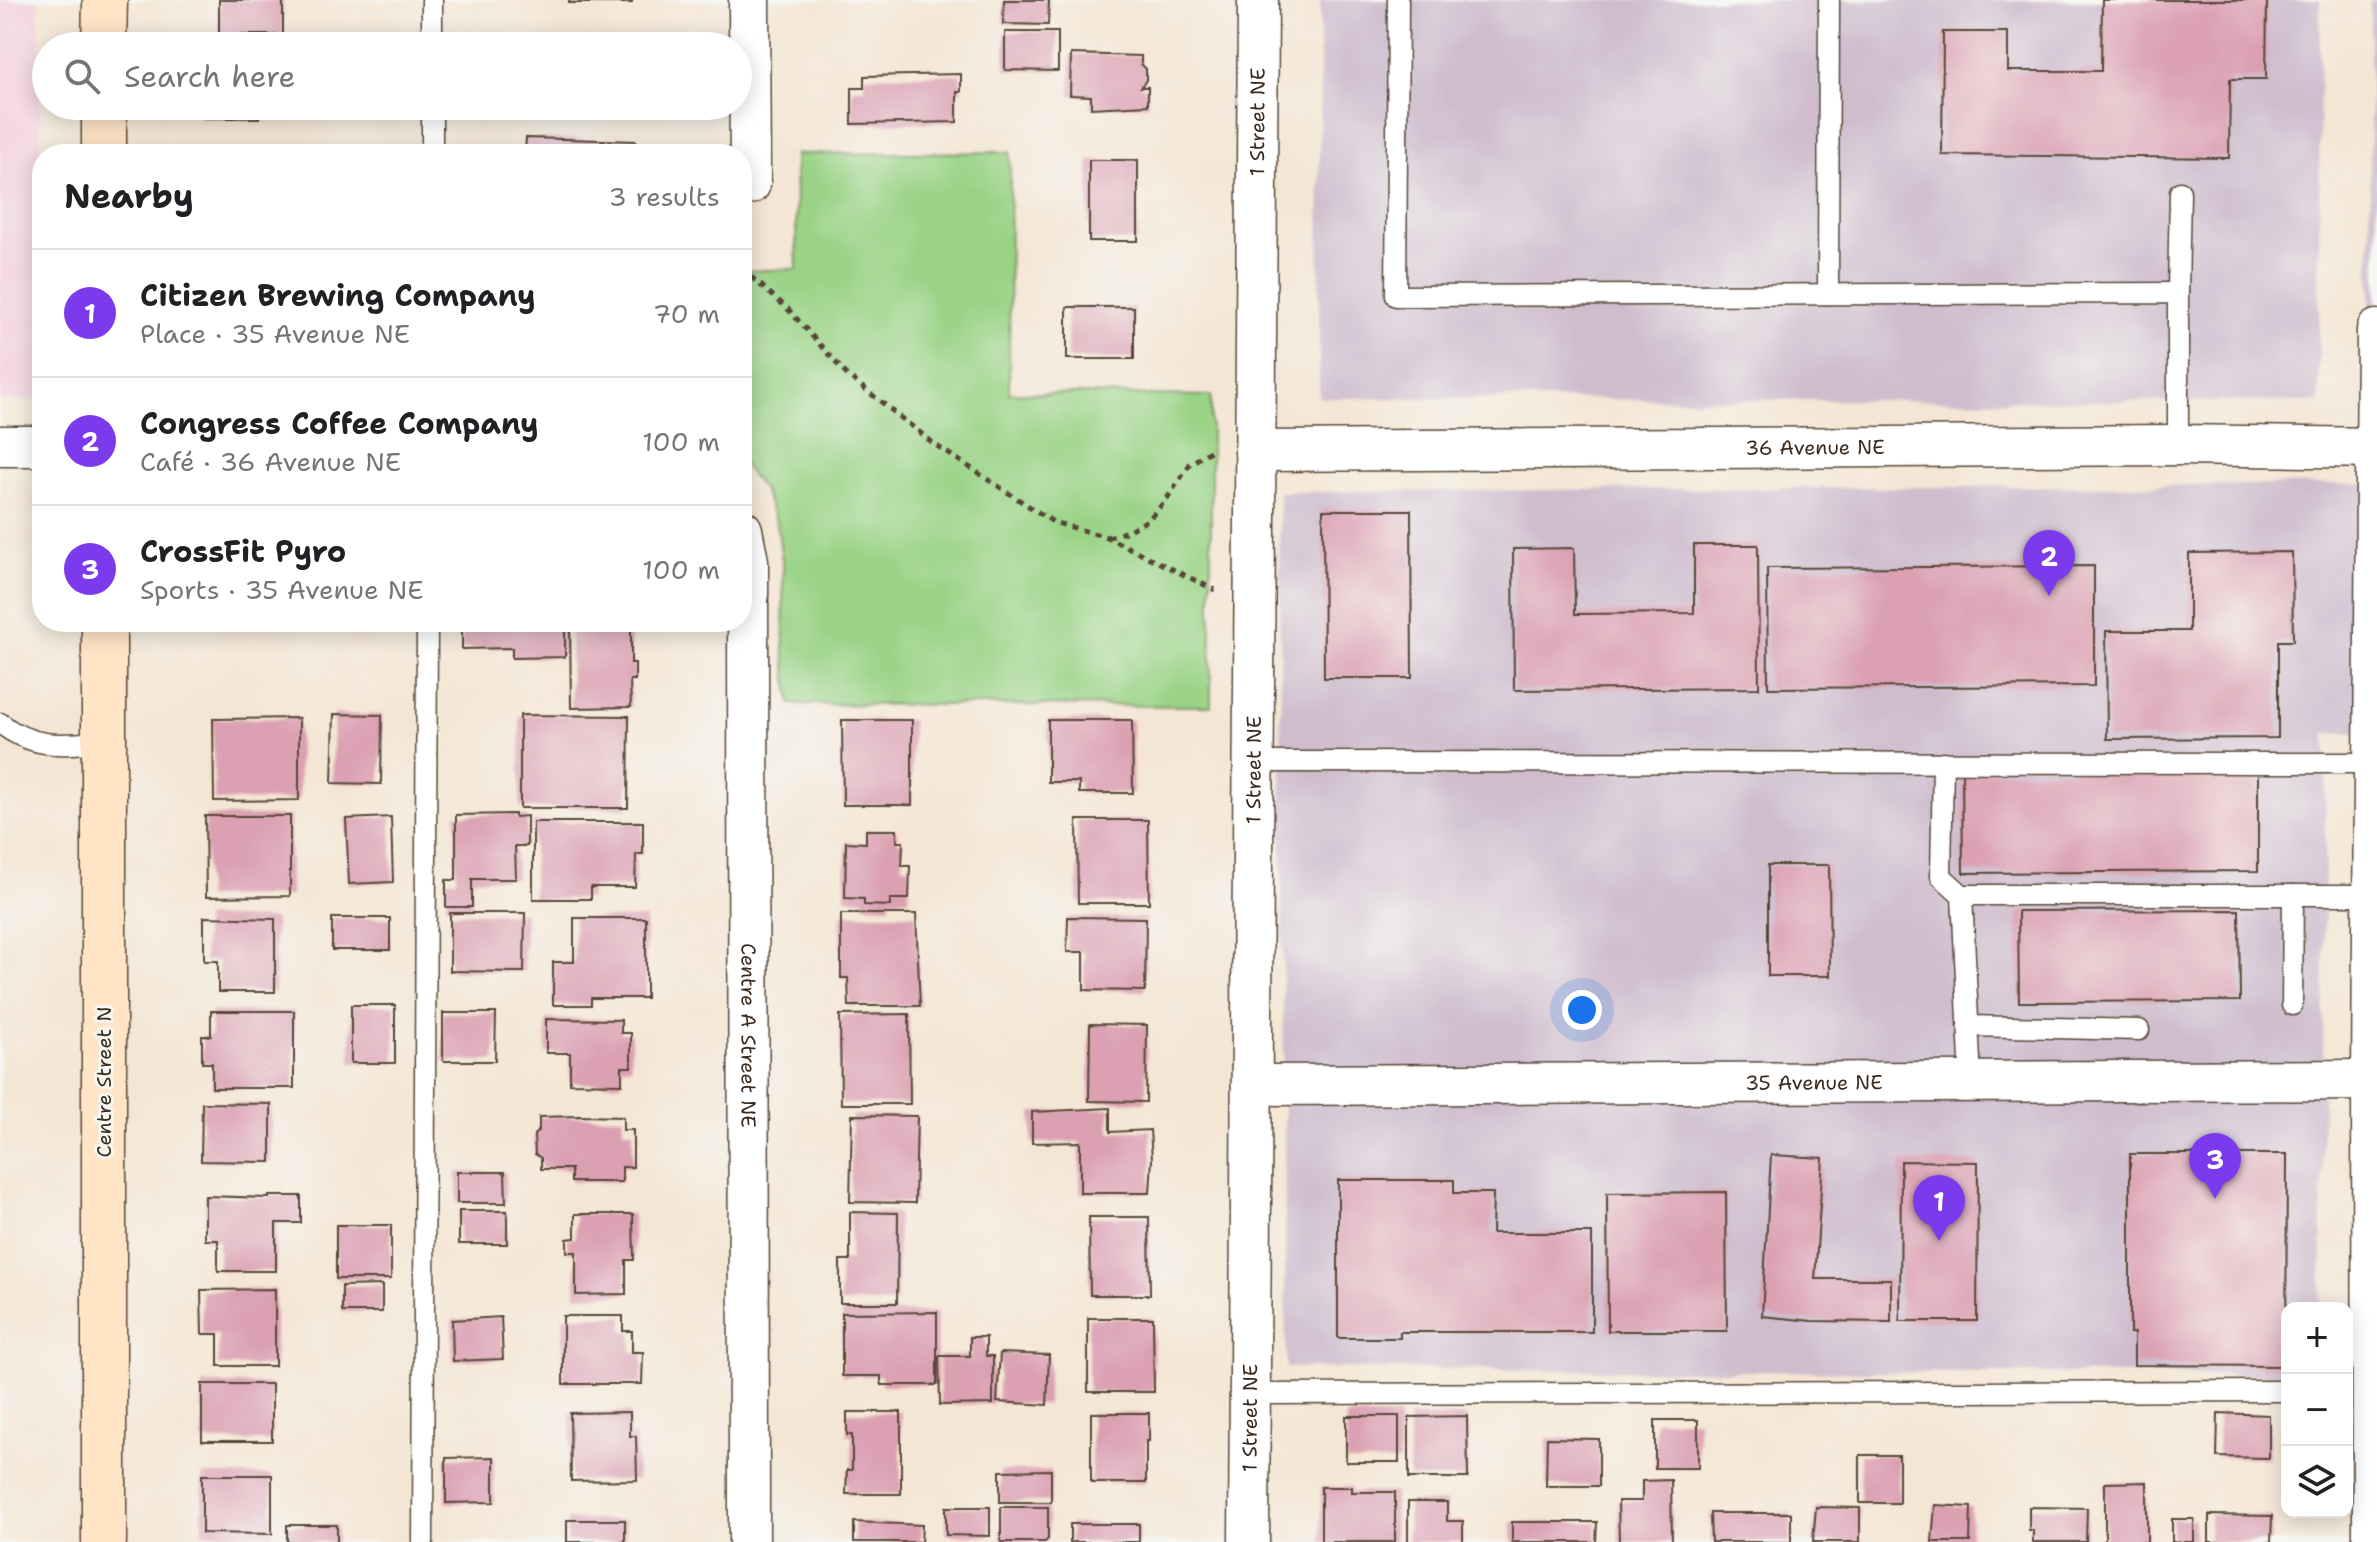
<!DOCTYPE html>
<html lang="en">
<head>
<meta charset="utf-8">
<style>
  :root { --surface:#fff; --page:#f6f6f6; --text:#202124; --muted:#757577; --line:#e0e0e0; --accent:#7c3aed }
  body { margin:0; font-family:"Shantell Sans",sans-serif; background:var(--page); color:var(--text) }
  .controls { position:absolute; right:24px; bottom:24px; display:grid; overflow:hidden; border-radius:16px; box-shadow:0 4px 20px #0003 }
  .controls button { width:72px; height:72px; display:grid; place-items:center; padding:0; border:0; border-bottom:2px solid var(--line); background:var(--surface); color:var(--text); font:40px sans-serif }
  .you { position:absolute; left:1582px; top:1010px; width:28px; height:28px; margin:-20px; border:6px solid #fff; border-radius:50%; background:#1a73e8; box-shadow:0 0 0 12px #1a73e833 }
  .badge { display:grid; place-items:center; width:52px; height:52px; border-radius:50%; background:var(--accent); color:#fff; font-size:26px; font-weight:700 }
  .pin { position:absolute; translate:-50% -66px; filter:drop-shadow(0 2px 4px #0008) }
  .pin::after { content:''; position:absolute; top:42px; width:28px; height:24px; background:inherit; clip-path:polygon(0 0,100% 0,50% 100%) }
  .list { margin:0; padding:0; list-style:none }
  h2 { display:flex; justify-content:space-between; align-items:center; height:104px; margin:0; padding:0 32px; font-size:34px }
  h2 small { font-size:26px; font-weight:400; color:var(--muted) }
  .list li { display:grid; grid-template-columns:52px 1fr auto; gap:24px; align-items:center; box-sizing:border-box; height:128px; padding:0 32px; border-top:2px solid var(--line) }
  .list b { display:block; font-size:30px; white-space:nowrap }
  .list p { margin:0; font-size:26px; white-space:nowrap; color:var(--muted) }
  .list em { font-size:26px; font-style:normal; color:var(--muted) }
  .icon { flex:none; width:44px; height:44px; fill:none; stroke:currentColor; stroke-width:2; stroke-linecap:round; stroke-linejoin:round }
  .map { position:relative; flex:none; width:2377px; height:1542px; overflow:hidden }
  .search { position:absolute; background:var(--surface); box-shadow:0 4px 20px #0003; left:32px; top:32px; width:720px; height:88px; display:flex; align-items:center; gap:20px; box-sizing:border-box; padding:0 28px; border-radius:44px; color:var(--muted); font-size:30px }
  .panel { position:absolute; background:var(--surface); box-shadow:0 4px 20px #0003; left:32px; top:144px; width:720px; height:488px; border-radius:32px }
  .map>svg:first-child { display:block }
</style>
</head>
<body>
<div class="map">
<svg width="2377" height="1542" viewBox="0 0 2377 1542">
  <rect width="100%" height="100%" fill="#f6f6f2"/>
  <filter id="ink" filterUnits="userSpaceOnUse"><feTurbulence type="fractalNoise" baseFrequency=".0125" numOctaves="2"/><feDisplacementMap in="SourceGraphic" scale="16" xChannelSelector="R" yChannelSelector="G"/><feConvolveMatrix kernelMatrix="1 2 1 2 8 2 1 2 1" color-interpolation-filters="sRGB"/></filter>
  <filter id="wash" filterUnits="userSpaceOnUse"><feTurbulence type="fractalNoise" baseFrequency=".006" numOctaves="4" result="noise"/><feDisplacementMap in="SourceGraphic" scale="32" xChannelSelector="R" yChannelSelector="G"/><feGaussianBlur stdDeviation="1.8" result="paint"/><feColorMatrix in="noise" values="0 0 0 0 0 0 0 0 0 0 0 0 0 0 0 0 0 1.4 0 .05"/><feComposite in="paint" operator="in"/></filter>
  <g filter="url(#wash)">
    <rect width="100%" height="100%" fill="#f4e6d4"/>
    <polygon fill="#f3cfdf" points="0,0 39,0 42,400 0,400"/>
    <g fill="#cfbdce">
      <polygon points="1320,0 2320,0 2319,402 1319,398"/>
      <polygon points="2370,0 2377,0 2377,733 2326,733 2321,1308 2287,1308 2287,1375 1286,1368 1279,492 2370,484"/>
    </g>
    <polygon fill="#9ad386" stroke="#6a7e52" stroke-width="2" points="1010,152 1009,393 1211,396 1211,706 791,704 784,650 783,566 777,524 764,492 742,463 742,271 797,269 795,154"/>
    <g id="blocks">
      <g fill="#dba0b2">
        <rect x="219" y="0" width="64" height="35"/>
        <rect x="569" y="0" width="63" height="3"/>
        <polygon points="1004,0 1049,0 1048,25 1003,24"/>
        <polygon points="2102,0 2267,0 2266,79 2230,79 2229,158 1942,155 1943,32 2008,32 2008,71 2101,71"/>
        <polygon points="1005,32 1058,32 1058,71 1005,70"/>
        <polygon points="1071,54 1141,56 1141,64 1146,69 1146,80 1141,87 1148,87 1148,105 1091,108 1091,96 1070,95"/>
        <polygon points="961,74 961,92 957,92 957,122 852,124 852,88 864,88 864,76"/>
        <polygon points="203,106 285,106 285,111 259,111 259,118 203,118"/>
        <polygon points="566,106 632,106 633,111 566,111"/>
        <polygon points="526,138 636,141 635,154 525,154"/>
        <rect x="1089" y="160" width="49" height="81"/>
        <rect x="1067" y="307" width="67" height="52"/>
        <polygon points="1323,510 1411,510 1412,678 1324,678"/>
        <polygon points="1694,545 1758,545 1759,688 1514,690 1513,549 1574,548 1575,614 1694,613"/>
        <polygon points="2292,552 2293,641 2278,641 2278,738 2107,739 2106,631 2189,631 2189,553"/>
        <polygon points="2094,566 2094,686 1768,688 1767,568"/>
        <rect x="37" y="594" width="5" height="16"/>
        <polygon points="462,622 565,622 565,657 512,658 512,648 462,649"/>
        <polygon points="570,622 631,622 631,663 635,663 635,680 630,680 631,707 571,708"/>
        <polygon points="334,714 382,715 381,784 332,783"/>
        <polygon points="520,715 629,716 628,808 520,808"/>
        <polygon points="299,718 299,800 214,801 213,719"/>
        <polygon points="842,720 912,720 912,805 843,805"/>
        <polygon points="1048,720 1132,720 1133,793 1079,793 1079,782 1048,782"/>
        <polygon points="2258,769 2258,871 1963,873 1962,772"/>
        <polygon points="515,814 515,817 527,816 527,846 515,846 516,879 472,879 472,907 446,907 446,880 456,880 456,815"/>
        <polygon points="205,816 290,816 290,896 206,897"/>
        <polygon points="391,817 393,882 349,884 346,819"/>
        <polygon points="1077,820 1148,820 1149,903 1078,903"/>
        <polygon points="533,822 643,822 643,854 636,854 635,887 591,887 591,899 533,899"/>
        <polygon points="866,830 897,830 897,842 903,842 902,866 910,866 909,899 890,899 890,906 864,905 864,899 845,898 846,842 866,843"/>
        <polygon points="1768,865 1829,865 1830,976 1768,976"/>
        <polygon points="2239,910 2240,1001 2019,1002 2018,911"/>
        <polygon points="450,913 525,913 524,972 450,971"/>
        <polygon points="841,914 916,914 920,1006 849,1006 848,978 841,978"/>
        <polygon points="204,917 275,919 275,992 218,992 218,961 204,961"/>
        <polygon points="1068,917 1146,918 1145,991 1084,990 1084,952 1067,952"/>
        <rect x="332" y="918" width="58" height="32"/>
        <polygon points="574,918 646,918 646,998 591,998 591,1005 553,1005 553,962 574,962"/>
        <rect x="351" y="1005" width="44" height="58"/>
        <polygon points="211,1011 294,1011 294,1088 212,1088 212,1063 202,1063 202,1036 211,1036"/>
        <polygon points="443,1013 496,1013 495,1061 443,1061"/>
        <polygon points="909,1014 910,1104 841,1104 840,1015"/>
        <polygon points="546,1019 621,1020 621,1033 631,1033 631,1067 622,1067 622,1084 570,1083 570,1053 546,1053"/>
        <polygon points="1090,1024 1147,1025 1146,1102 1089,1101"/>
        <polygon points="202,1103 271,1104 271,1162 201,1161"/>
        <polygon points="1110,1108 1110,1132 1150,1130 1152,1159 1150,1193 1080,1193 1080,1142 1032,1143 1032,1112"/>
        <polygon points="852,1115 917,1116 915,1203 850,1202"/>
        <polygon points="580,1116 623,1117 623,1130 633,1130 633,1167 622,1167 622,1182 571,1182 571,1169 541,1169 541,1158 535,1154 534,1135 539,1130 539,1117"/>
        <polygon points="2130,1154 2287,1154 2286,1366 2134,1365 2134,1333 2130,1333"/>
        <polygon points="1771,1155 1823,1158 1815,1279 1891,1279 1891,1322 1812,1321 1762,1316"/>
        <polygon points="1901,1161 1978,1162 1977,1321 1900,1321"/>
        <polygon points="457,1172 505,1172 506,1203 457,1203"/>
        <polygon points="1338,1180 1454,1180 1454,1193 1493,1193 1492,1233 1592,1233 1592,1332 1400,1332 1400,1338 1338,1338"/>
        <polygon points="1726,1192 1727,1331 1608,1331 1607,1193"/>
        <polygon points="205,1196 269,1198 269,1196 301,1196 301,1223 276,1223 276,1271 218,1271 218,1240 205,1240"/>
        <rect x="459" y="1211" width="48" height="33"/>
        <polygon points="850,1212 898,1213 897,1303 840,1303 840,1260 850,1260"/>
        <polygon points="575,1214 633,1214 634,1260 626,1260 626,1294 576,1295 576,1252 567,1252 567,1239 575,1238"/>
        <polygon points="1089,1217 1149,1217 1150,1295 1090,1295"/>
        <rect x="336" y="1225" width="55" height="54"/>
        <polygon points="382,1285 382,1312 342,1312 342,1286"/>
        <polygon points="275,1289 275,1366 218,1366 218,1334 202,1334 201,1290"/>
        <polygon points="937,1312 937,1385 881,1385 881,1376 842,1376 842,1313"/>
        <polygon points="563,1316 623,1316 623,1331 632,1331 632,1352 643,1352 642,1384 563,1384"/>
        <polygon points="501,1317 503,1359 453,1361 452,1320"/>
        <polygon points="1088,1318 1153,1318 1154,1392 1088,1392"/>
        <polygon points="970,1337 986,1337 986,1356 993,1356 993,1404 940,1405 939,1356 970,1356"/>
        <polygon points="1000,1353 1049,1355 1047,1405 997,1402"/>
        <rect x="202" y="1384" width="70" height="57"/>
        <polygon points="630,1412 630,1436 636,1436 637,1480 571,1481 570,1413"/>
        <polygon points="847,1412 901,1412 901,1494 846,1494 847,1470 852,1470 852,1435 847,1435"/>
        <polygon points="1091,1413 1149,1413 1149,1441 1146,1441 1146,1483 1091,1483"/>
        <polygon points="2218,1413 2269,1415 2269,1458 2217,1457"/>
        <rect x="1346" y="1416" width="53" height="46"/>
        <polygon points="1467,1416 1468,1478 1409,1478 1409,1417"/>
        <rect x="1655" y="1420" width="43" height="48"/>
        <polygon points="1547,1438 1599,1439 1599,1486 1546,1486"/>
        <rect x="1860" y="1455" width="39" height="48"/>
        <polygon points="494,1457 494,1502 446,1503 446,1458"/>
        <polygon points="1051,1470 1051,1502 1000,1502 1000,1471"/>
        <polygon points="202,1475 272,1475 272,1534 202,1533"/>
        <polygon points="1671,1480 1672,1542 1619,1542 1618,1501 1642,1501 1642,1481"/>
        <polygon points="2147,1482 2147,1542 2105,1542 2105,1483"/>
        <polygon points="1321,1487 1352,1487 1352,1492 1395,1492 1395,1542 1321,1542"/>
        <polygon points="1408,1502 1447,1502 1447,1521 1463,1521 1463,1542 1408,1542"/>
        <polygon points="1935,1505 1971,1507 1970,1542 1932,1542"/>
        <polygon points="946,1507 990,1507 990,1536 946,1535"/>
        <polygon points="1001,1507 1048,1507 1048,1539 1045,1542 1001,1542"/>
        <polygon points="1816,1507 1860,1508 1860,1542 1813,1542"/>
        <polygon points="2029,1507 2087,1508 2086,1542 2033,1542 2033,1530 2029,1530"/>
        <polygon points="1710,1513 1791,1513 1791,1542 1711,1542"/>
        <polygon points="2209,1515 2272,1516 2271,1542 2209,1542"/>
        <rect x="2172" y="1519" width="22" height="23"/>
        <rect x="567" y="1520" width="58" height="22"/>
        <polygon points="854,1522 922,1525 921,1542 854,1542"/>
        <polygon points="1512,1522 1597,1522 1596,1542 1512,1542"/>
        <rect x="1070" y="1524" width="69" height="18"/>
        <rect x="287" y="1525" width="50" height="17"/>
      </g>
    </g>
  </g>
  <g filter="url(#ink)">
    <use href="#blocks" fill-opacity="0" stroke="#574639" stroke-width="2"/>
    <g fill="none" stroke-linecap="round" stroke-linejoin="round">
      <defs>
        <g id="service">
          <polyline points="432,0 432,46"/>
          <polyline points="1398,0 1396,296 2178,293 2178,445"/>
          <polyline points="432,106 432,154"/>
          <polyline points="2178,293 2180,192"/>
          <polyline points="1828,294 1829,0"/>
          <path d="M0,723C34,750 64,745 105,741"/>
          <polyline points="1253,762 2374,763"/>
          <polyline points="1943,762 1941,876 1962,895"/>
          <polyline points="2292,1005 2293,895"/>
          <polyline points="1968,1026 2139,1030"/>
          <polyline points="1971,1082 1962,895 2373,895"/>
          <polyline points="1250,1394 2287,1391"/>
          <polyline points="423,1542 427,622"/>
        </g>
        <g id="minor">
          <polyline points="749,0 750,184"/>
          <polyline points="0,446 42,446"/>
          <path id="s1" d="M1255,451L2178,445L2377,448"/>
          <path id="s2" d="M742,530L748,561L749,1542"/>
          <path id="s3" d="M1252,1085L2377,1080"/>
          <path id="s4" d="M1249,1542L1258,0"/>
          <polyline points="2373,1542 2372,1080 2377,330"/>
        </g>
        <g id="secondary">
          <polyline points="104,46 105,0"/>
          <polyline points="104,154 104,106"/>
          <polyline points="104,1542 104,622"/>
        </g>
      </defs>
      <use href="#service" stroke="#574639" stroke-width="23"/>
      <use href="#minor" stroke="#574639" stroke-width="43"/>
      <use href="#secondary" stroke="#574639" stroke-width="47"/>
      <g stroke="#574639" stroke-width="5" stroke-dasharray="6 6" stroke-linecap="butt">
        <polyline points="742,269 788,309 847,375 937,446 1053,522 1107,537 1215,590"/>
        <polyline points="1108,537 1125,532 1148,520 1166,500 1190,464 1213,449"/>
      </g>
      <use href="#service" stroke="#fff" stroke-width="20"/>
      <use href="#minor" stroke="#fff" stroke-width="40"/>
      <use href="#secondary" stroke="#ffe4c6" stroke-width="44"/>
    </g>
  </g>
  <g text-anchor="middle" stroke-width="6" stroke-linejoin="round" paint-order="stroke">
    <g font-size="20" fill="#3b2a1e" stroke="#f6f6f2">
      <text dy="7" stroke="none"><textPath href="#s4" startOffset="1420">1 Street NE</textPath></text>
      <text dy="7" stroke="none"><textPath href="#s1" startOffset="560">36 Avenue NE</textPath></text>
      <text dy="7" stroke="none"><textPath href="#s4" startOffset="772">1 Street NE</textPath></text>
      <text dy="7" stroke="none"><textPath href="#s2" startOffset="506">Centre A Street NE</textPath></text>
      <text transform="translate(104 1082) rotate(-90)" y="7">Centre Street N</text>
      <text dy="7" stroke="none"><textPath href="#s3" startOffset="562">35 Avenue NE</textPath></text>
      <text dy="7" stroke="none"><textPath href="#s4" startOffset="124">1 Street NE</textPath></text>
    </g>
  </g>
</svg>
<div class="controls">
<button>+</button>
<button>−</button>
<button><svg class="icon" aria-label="layers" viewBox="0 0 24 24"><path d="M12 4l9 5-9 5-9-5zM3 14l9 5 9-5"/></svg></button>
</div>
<div class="you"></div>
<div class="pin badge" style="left:1939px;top:1241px">1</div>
<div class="pin badge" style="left:2049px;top:596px">2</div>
<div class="pin badge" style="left:2215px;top:1199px">3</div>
<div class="search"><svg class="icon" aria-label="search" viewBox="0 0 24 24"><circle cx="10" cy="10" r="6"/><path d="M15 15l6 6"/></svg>Search here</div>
<section class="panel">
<h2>Nearby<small>3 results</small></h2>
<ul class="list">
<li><span class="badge">1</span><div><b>Citizen Brewing Company</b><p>Place · 35 Avenue NE</p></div><em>70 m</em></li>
<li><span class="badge">2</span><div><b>Congress Coffee Company</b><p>Café · 36 Avenue NE</p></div><em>100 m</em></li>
<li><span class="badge">3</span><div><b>CrossFit Pyro</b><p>Sports · 35 Avenue NE</p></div><em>100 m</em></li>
</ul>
</section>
</div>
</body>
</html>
